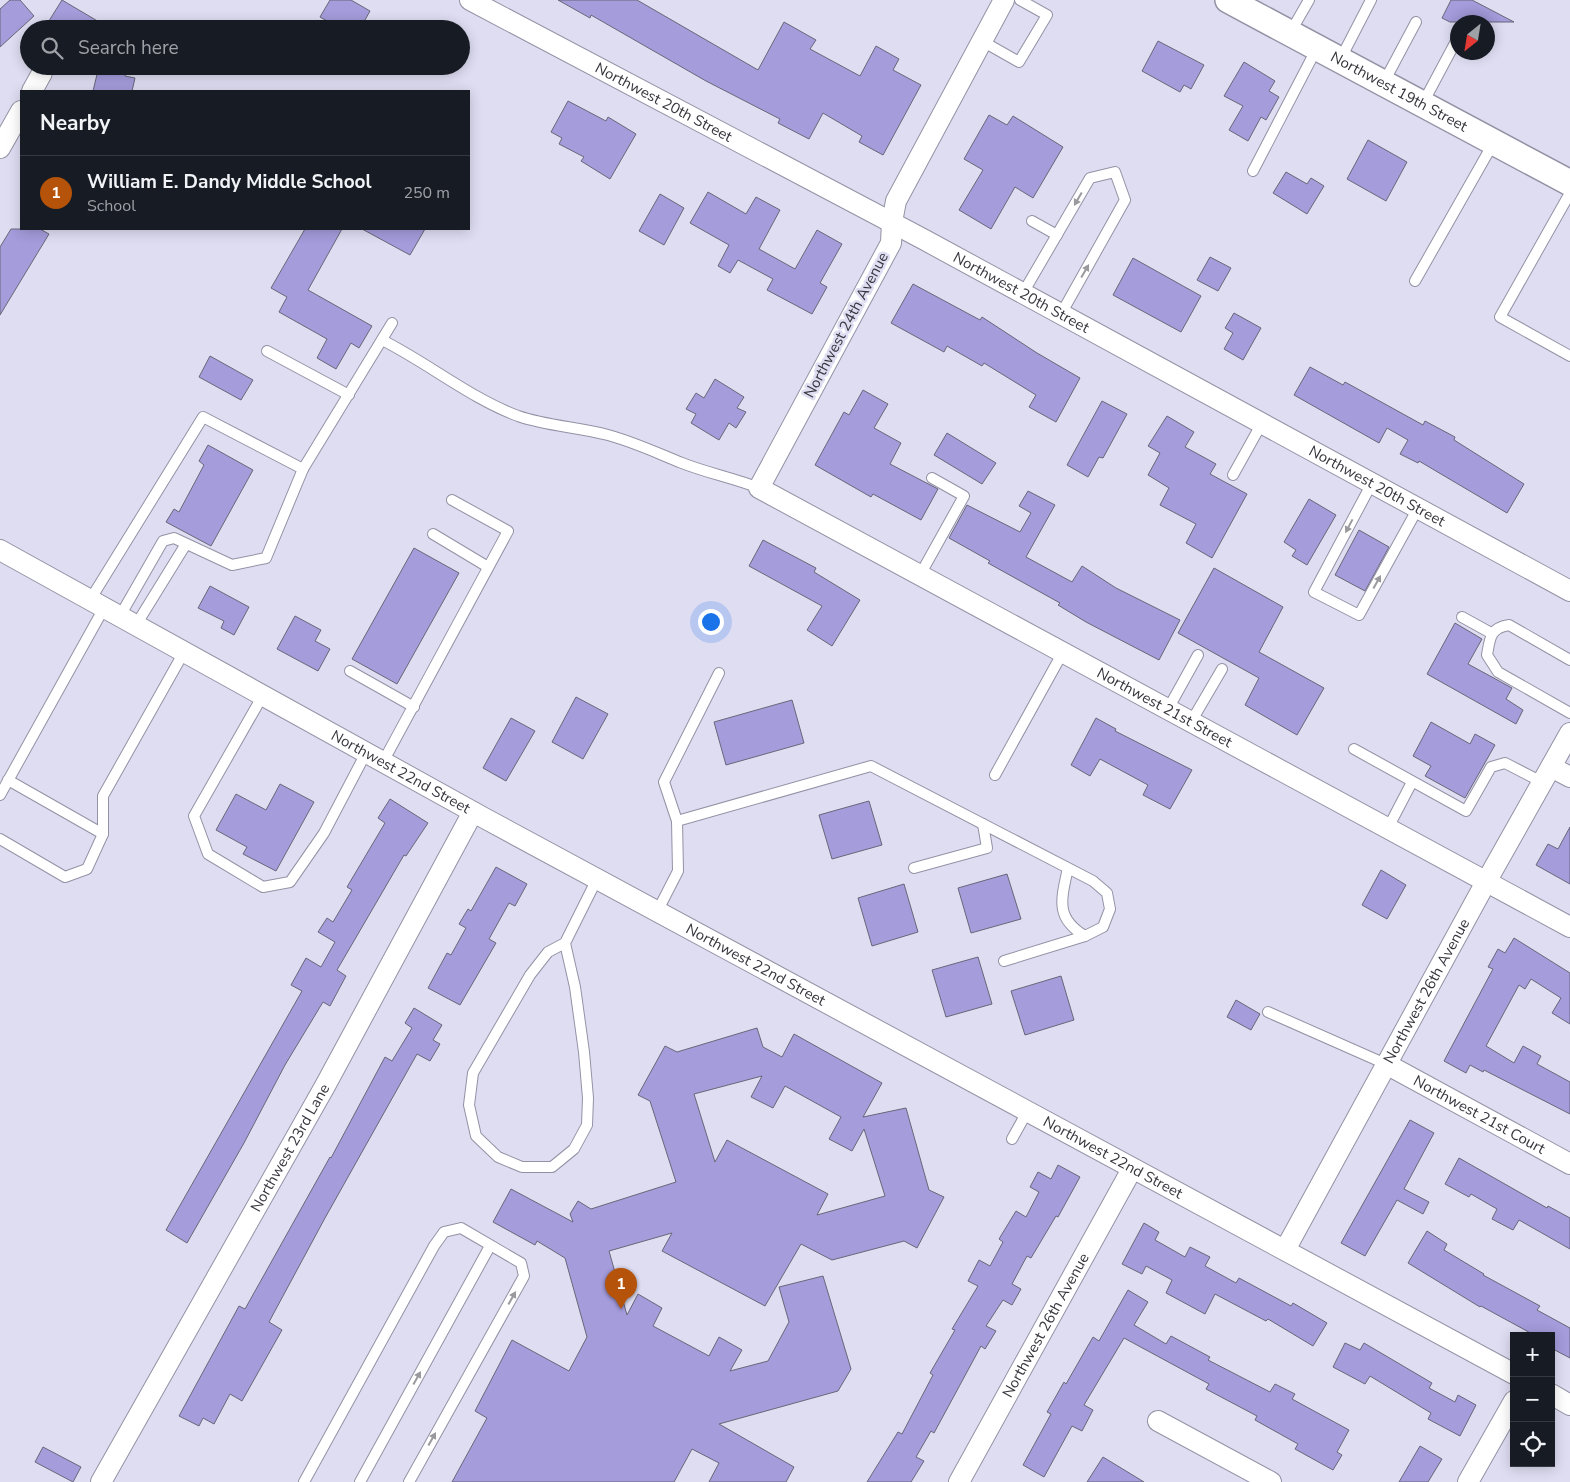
<!DOCTYPE html>
<html lang="en">
<head>
<meta charset="utf-8">
<style>
  :root { --surface:#171b24; --page:#20242c; --text:#f1f3f6; --muted:#9ea1a6; --line:#363941; --accent:#b45309 }
  body { margin:0; font-family:"Nunito Sans",sans-serif; background:var(--page); color:var(--text) }
  .controls { position:absolute; right:15px; bottom:15px; display:grid; overflow:hidden; border-radius:0px; box-shadow:0 2px 12px #0003 }
  .controls button { width:45px; height:45px; display:grid; place-items:center; padding:0; border:0; border-bottom:1px solid var(--line); background:var(--surface); color:var(--text); font:25px sans-serif }
  .compass { position:absolute; left:1450px; top:15px; width:45px; height:45px; border-radius:50%; background:var(--surface); box-shadow:0 2px 12px #0003; rotate:210deg }
  .you { position:absolute; left:710px; top:621px; width:18px; height:18px; margin:-12px; border:4px solid #fff; border-radius:50%; background:#1a73e8; box-shadow:0 0 0 8px #1a73e833 }
  .badge { display:grid; place-items:center; width:32px; height:32px; border-radius:50%; background:var(--accent); color:#fff; font-size:16px; font-weight:700 }
  .pin { position:absolute; translate:-50% -41px; filter:drop-shadow(0 1px 2px #0008) }
  .pin::after { content:''; position:absolute; top:26px; width:18px; height:15px; background:inherit; clip-path:polygon(0 0,100% 0,50% 100%) }
  .list { margin:0; padding:0; list-style:none }
  h2 { display:flex; justify-content:space-between; align-items:center; height:65px; margin:0; padding:0 20px; font-size:21px }
  h2 small { font-size:16px; font-weight:400; color:var(--muted) }
  .list li { display:grid; grid-template-columns:32px 1fr auto; gap:15px; align-items:center; box-sizing:border-box; height:75px; padding:0 20px; border-top:1px solid var(--line) }
  .list b { display:block; font-size:19px; white-space:nowrap }
  .list p { margin:0; font-size:16px; white-space:nowrap; color:var(--muted) }
  .list em { font-size:16px; font-style:normal; color:var(--muted) }
  .icon { flex:none; width:28px; height:28px; fill:none; stroke:currentColor; stroke-width:2; stroke-linecap:round; stroke-linejoin:round }
  .map { position:relative; flex:none; width:1570px; height:1482px; overflow:hidden }
  .search { position:absolute; background:var(--surface); box-shadow:0 2px 12px #0003; left:20px; top:20px; width:450px; height:55px; display:flex; align-items:center; gap:12px; box-sizing:border-box; padding:0 18px; border-radius:28px; color:var(--muted); font-size:19px }
  .panel { position:absolute; background:var(--surface); box-shadow:0 2px 12px #0003; left:20px; top:90px; width:450px; height:140px; border-radius:0px }
  .map>svg:first-child { display:block }
</style>
</head>
<body>
<div class="map">
<svg width="1570" height="1482" viewBox="0 0 1570 1482">
  <rect width="100%" height="100%" fill="#dfddf2"/>
  <g fill="#a49cdb" stroke="#686778" fill-rule="evenodd">
    <polygon points="10,0 20,0 34,16 0,47 0,9"/>
    <polygon points="62,0 111,29 55,29 47,24"/>
    <polygon points="330,0 351,0 370,11 360,29 341,29 320,17"/>
    <polygon points="558,0 637,0 758,70 784,22 816,40 810,49 860,76 876,46 899,59 893,70 921,85 883,155 859,142 862,136 823,113 809,139 778,123 780,119 706,81 591,15 590,18"/>
    <polygon points="1451,0 1472,0 1514,22 1450,22 1442,18"/>
    <polygon points="1158,41 1204,65 1191,89 1184,85 1180,92 1142,71"/>
    <polygon points="1244,62 1275,81 1269,91 1279,97 1266,120 1261,117 1248,141 1229,130 1243,106 1224,96"/>
    <polygon points="99,66 127,66 125,76 135,78 132,91 93,91"/>
    <polygon points="568,101 606,121 608,117 636,134 610,179 581,161 584,157 559,144 562,138 551,132"/>
    <polygon points="989,115 1007,125 1013,116 1063,147 1033,198 1015,187 991,229 959,210 983,170 964,159"/>
    <polygon points="1368,140 1407,162 1386,201 1347,179"/>
    <polygon points="1286,172 1307,184 1311,178 1324,186 1307,214 1273,193"/>
    <polygon points="708,192 746,214 756,197 780,210 759,249 795,269 817,230 842,244 820,283 827,287 812,314 767,290 773,279 738,260 730,273 718,266 729,245 690,223"/>
    <polygon points="660,194 684,208 664,245 639,231"/>
    <polygon points="11,229 40,229 49,234 0,315 0,247"/>
    <polygon points="305,229 342,229 308,290 372,326 359,348 351,343 336,369 317,358 327,339 279,312 287,297 271,288"/>
    <polygon points="362,229 425,229 410,255"/>
    <polygon points="1210,257 1231,268 1218,291 1197,280"/>
    <polygon points="1133,258 1201,296 1181,332 1113,295"/>
    <polygon points="913,284 980,320 982,317 1037,353 1080,378 1056,422 1029,407 1036,395 984,363 982,366 947,346 944,352 891,323"/>
    <polygon points="1234,313 1261,328 1243,360 1224,349 1233,333 1225,328"/>
    <polygon points="210,356 253,380 241,400 199,377"/>
    <polygon points="1310,367 1343,385 1345,382 1423,425 1425,421 1455,437 1454,440 1524,484 1507,513 1419,461 1418,463 1400,454 1408,440 1387,428 1379,443 1294,395"/>
    <polygon points="715,379 744,397 737,408 746,412 736,428 729,423 719,440 691,423 696,414 686,409 696,393 704,398"/>
    <polygon points="863,390 888,404 874,428 901,443 890,464 938,489 921,520 873,494 871,497 815,465 844,412 849,415"/>
    <polygon points="1102,401 1127,414 1103,458 1099,457 1088,477 1067,465"/>
    <polygon points="1167,416 1194,432 1185,447 1216,464 1210,474 1247,494 1212,558 1186,543 1196,524 1160,505 1169,488 1148,475 1160,453 1148,446"/>
    <polygon points="947,433 996,463 982,484 934,455"/>
    <polygon points="208,445 253,470 211,546 166,522 174,509 179,512 204,465 199,461"/>
    <polygon points="1028,491 1055,505 1026,557 1072,582 1082,566 1116,588 1180,620 1159,660 1086,622 1058,605 1060,603 988,563 990,561 949,538 967,505 1020,532 1031,513 1019,506"/>
    <polygon points="1309,499 1336,515 1307,565 1292,556 1296,550 1284,542"/>
    <polygon points="1359,530 1389,547 1365,591 1335,575"/>
    <polygon points="763,540 816,568 814,572 860,600 832,646 807,630 822,606 749,566"/>
    <polygon points="414,548 459,573 397,684 352,659"/>
    <polygon points="1214,568 1283,607 1259,652 1324,688 1297,735 1245,705 1259,678 1178,633"/>
    <polygon points="210,586 249,607 234,635 221,628 224,621 198,608"/>
    <polygon points="295,616 321,630 315,641 330,649 318,671 277,649"/>
    <polygon points="1455,623 1482,639 1468,664 1512,688 1506,699 1523,710 1516,724 1427,674"/>
    <polygon points="576,697 608,714 583,759 552,742"/>
    <polygon points="792,700 804,743 726,765 714,722"/>
    <polygon points="511,718 535,731 506,781 483,768"/>
    <polygon points="1096,718 1116,729 1115,731 1192,770 1170,809 1143,795 1148,785 1100,759 1090,776 1071,765"/>
    <polygon points="1431,722 1470,744 1475,734 1495,745 1465,798 1425,776 1431,766 1413,756"/>
    <polygon points="280,784 314,802 276,871 243,854 247,847 216,830 236,794 266,810"/>
    <polygon points="390,799 428,823 406,856 404,855 337,970 346,976 330,1006 323,1002 285,1065 244,1143 187,1243 166,1230 302,991 291,985 306,958 321,967 335,942 318,932 327,918 333,922 352,890 347,887 385,823 378,818"/>
    <polygon points="869,801 882,845 832,859 819,815"/>
    <polygon points="1570,827 1570,884 1536,865 1548,844 1558,849"/>
    <polygon points="496,867 527,884 515,906 509,903 489,939 496,943 460,1005 428,988 447,953 451,955 466,928 459,924 468,909 471,911"/>
    <polygon points="1381,870 1406,885 1387,919 1362,905"/>
    <polygon points="1007,874 1021,919 971,933 958,888"/>
    <polygon points="904,884 918,932 872,946 858,898"/>
    <polygon points="1514,938 1570,973 1570,1024 1552,1013 1561,998 1531,979 1525,989 1519,985 1486,1046 1514,1063 1523,1046 1541,1056 1537,1064 1570,1082 1570,1114 1484,1070 1483,1072 1470,1065 1466,1073 1444,1061 1493,969 1488,967 1498,949 1505,953"/>
    <polygon points="978,957 992,1004 946,1017 932,970"/>
    <polygon points="1061,976 1074,1020 1025,1035 1011,991"/>
    <polygon points="1236,1000 1260,1014 1251,1030 1227,1017"/>
    <polygon points="414,1008 442,1025 433,1040 440,1044 430,1061 417,1054 325,1218 269,1322 282,1330 242,1401 230,1394 214,1424 203,1418 199,1426 179,1416 239,1306 245,1309 330,1157 331,1158 385,1057 392,1061 412,1028 405,1023"/>
    <path d="M757,1028L763,1047L782,1057L794,1034L882,1083L863,1117L906,1108L929,1190L944,1197L917,1248L904,1241L832,1260L801,1244L765,1306L662,1251L672,1233L609,1251L627,1315L638,1294L662,1308L653,1326L709,1356L719,1337L742,1350L730,1371L768,1361L789,1322L779,1287L823,1276L851,1369L838,1391L719,1424L794,1467L786,1482H709L719,1463L692,1449L674,1482H452L487,1418L475,1411L512,1340L569,1371L587,1337L565,1258L537,1241L535,1245L493,1222L511,1189L573,1222L570,1214L578,1201L591,1209L676,1182L650,1101L638,1095L665,1046L677,1052ZM762,1076L751,1097L773,1108L785,1086L841,1117L829,1139L852,1151L864,1129L885,1196L817,1215L828,1194L727,1140L715,1162L694,1094Z"/>
    <polygon points="1410,1120 1434,1133 1404,1189 1429,1202 1423,1214 1397,1200 1365,1256 1341,1243"/>
    <polygon points="1459,1158 1547,1208 1548,1206 1570,1218 1570,1249 1519,1220 1513,1230 1492,1219 1497,1209 1471,1194 1469,1197 1445,1184"/>
    <polygon points="1058,1165 1080,1177 1058,1217 1056,1216 1031,1258 1027,1256 1012,1284 1021,1289 1012,1305 1003,1300 986,1326 996,1331 985,1349 981,1346 934,1433 931,1431 916,1457 924,1461 911,1482 867,1482 898,1432 902,1434 933,1375 930,1373 955,1330 952,1329 978,1286 968,1281 979,1260 990,1266 1003,1242 999,1239 1016,1211 1026,1217 1039,1192 1030,1187 1038,1172 1051,1179"/>
    <polygon points="1144,1223 1159,1232 1155,1240 1185,1257 1190,1247 1210,1257 1205,1266 1236,1283 1239,1278 1291,1306 1293,1303 1327,1323 1313,1346 1268,1319 1266,1321 1215,1294 1205,1314 1166,1293 1172,1280 1146,1266 1142,1274 1122,1264"/>
    <polygon points="1427,1231 1447,1244 1444,1250 1484,1274 1483,1275 1540,1306 1537,1310 1570,1328 1570,1358 1551,1348 1551,1336 1536,1336 1481,1306 1480,1307 1408,1263"/>
    <polygon points="1128,1290 1148,1302 1134,1325 1166,1344 1171,1336 1210,1357 1208,1360 1270,1392 1275,1384 1295,1394 1292,1399 1349,1430 1337,1452 1342,1455 1333,1470 1295,1449 1298,1444 1255,1420 1257,1416 1206,1389 1209,1384 1124,1338 1084,1405 1093,1410 1082,1431 1072,1426 1044,1477 1023,1465 1051,1414 1047,1412 1064,1382 1066,1384 1093,1337 1099,1341"/>
    <polygon points="1345,1343 1360,1350 1364,1343 1432,1383 1429,1388 1455,1402 1458,1395 1476,1405 1460,1436 1428,1419 1431,1413 1370,1376 1365,1384 1333,1367"/>
    <polygon points="1420,1446 1442,1459 1428,1482 1399,1482"/>
    <polygon points="43,1447 81,1467 73,1482 35,1462"/>
    <polygon points="1103,1457 1144,1482 1087,1482"/>
  </g>
  <g fill="none" stroke-linecap="round" stroke-linejoin="round">
    <defs>
      <g id="service">
        <polyline points="1290,33 1309,0"/>
        <polyline points="982,41 1019,62 1047,15 1020,0"/>
        <polyline points="1340,60 1371,0"/>
        <polyline points="1384,82 1416,22"/>
        <polyline points="1423,103 1455,43"/>
        <polyline points="1253,171 1317,48"/>
        <polyline points="1570,193 1500,317 1570,356"/>
        <polyline points="1032,221 1057,235"/>
        <polyline points="1415,281 1494,142"/>
        <polyline points="1023,293 1090,178 1115,172 1125,200 1061,314"/>
        <path d="M382,340C428,363 470,398 518,416C547,426 578,427 608,435C634,442 657,453 682,463C707,473 734,478 759,488"/>
        <polyline points="267,351 349,395"/>
        <polyline points="1233,475 1262,423"/>
        <polyline points="1372,483 1314,592 1359,615 1418,508"/>
        <polyline points="433,534 488,567"/>
        <polyline points="920,575 964,496 932,478"/>
        <polyline points="90,600 203,417 303,469"/>
        <polyline points="120,616 163,541 174,538 232,565 266,558 303,469 392,323"/>
        <polyline points="1462,617 1491,633"/>
        <polyline points="136,625 186,544"/>
        <path d="M1570,660L1509,625C1490,628 1490,638 1487,655L1498,672L1570,713"/>
        <polyline points="350,671 414,707"/>
        <polyline points="263,695 194,816 208,854 263,887 290,882 324,833 366,753"/>
        <polyline points="1168,709 1198,655"/>
        <polyline points="1191,722 1222,669"/>
        <polyline points="1354,749 1466,811 1491,767 1505,763 1542,782"/>
        <polyline points="383,762 508,531 452,500"/>
        <polyline points="995,775 1063,652"/>
        <polyline points="8,780 103,834"/>
        <polyline points="0,795 104,608"/>
        <path d="M677,821L871,766L1093,881L1107,893L1110,909L1103,927L1085,936C1055,918 1061,900 1068,868"/>
        <polyline points="1388,828 1412,782"/>
        <polyline points="0,839 65,877 87,869 103,834 103,796 184,652"/>
        <polyline points="914,868 987,848 983,824"/>
        <polyline points="657,912 678,871 677,821 664,782 719,673"/>
        <polyline points="565,943 575,987 584,1052 588,1098 587,1125 574,1149 552,1167 522,1167 498,1157 476,1136 469,1105 473,1073 530,975 548,952 565,943 597,879"/>
        <polyline points="1004,961 1085,936"/>
        <polyline points="1268,1012 1388,1065"/>
        <polyline points="1012,1139 1027,1112"/>
        <polyline points="304,1482 434,1246 444,1232 461,1228 521,1263 524,1276 409,1482"/>
        <polyline points="360,1482 490,1246"/>
      </g>
      <g id="minor">
        <path id="s1" d="M470,0L923,239L1570,591"/>
        <path id="s2" d="M1004,0L896,201L892,222L891,243L759,488L1570,927"/>
        <polyline points="32,91 42,73"/>
        <polyline points="0,148 21,111"/>
        <path id="s3" d="M0,550L486,819L1514,1374"/>
        <polyline points="1551,767 1570,777"/>
        <path id="s4" d="M1388,1065L1570,1164"/>
        <path id="s5" d="M1285,1250L1486,882L1570,733"/>
        <polyline points="1551,1394 1570,1405"/>
        <polyline points="1158,1421 1271,1482"/>
        <path id="s6" d="M101,1482L325,1086L473,812"/>
        <path id="s7" d="M959,1482L1132,1169"/>
        <polyline points="1468,1482 1514,1401"/>
      </g>
      <g id="tertiary">
        <path id="s8" d="M1228,0L1570,183"/>
      </g>
    </defs>
    <use href="#service" stroke="#9392a5" stroke-width="12"/>
    <use href="#minor" stroke="#9392a5" stroke-width="22"/>
    <use href="#tertiary" stroke="#9392a5" stroke-width="28"/>
    <use href="#service" stroke="#fff" stroke-width="10"/>
    <use href="#minor" stroke="#fff" stroke-width="20"/>
    <use href="#tertiary" stroke="#fff" stroke-width="25"/>
  </g>
  <defs><path id="oneway-solid" d="M-6-.8H1V-3.2L6.5 0L1 3.2V.8H-6Z" transform="scale(1.25)"/></defs>
  <g fill="#9a9a9e">
    <use href="#oneway-solid" transform="translate(1078 199) rotate(120)"/>
    <use href="#oneway-solid" transform="translate(1085 271) rotate(-60)"/>
    <use href="#oneway-solid" transform="translate(1349 526) rotate(118)"/>
    <use href="#oneway-solid" transform="translate(1377 582) rotate(-61)"/>
    <use href="#oneway-solid" transform="translate(512 1298) rotate(-61)"/>
    <use href="#oneway-solid" transform="translate(417 1378) rotate(-61)"/>
    <use href="#oneway-solid" transform="translate(432 1439) rotate(-61)"/>
  </g>
  <g text-anchor="middle" stroke-width="5" stroke-linejoin="round" paint-order="stroke">
    <g font-size="15" fill="#36363e" stroke="#dfddf2">
      <text dy="5" stroke="none"><textPath href="#s8" startOffset="194">Northwest 19th Street</textPath></text>
      <text dy="5" stroke="none"><textPath href="#s1" startOffset="219">Northwest 20th Street</textPath></text>
      <text dy="5" stroke="none"><textPath href="#s1" startOffset="624">Northwest 20th Street</textPath></text>
      <text transform="translate(846 325) rotate(-62)" y="5">Northwest 24th Avenue</text>
      <text dy="5" stroke="none"><textPath href="#s1" startOffset="1029">Northwest 20th Street</textPath></text>
      <text dy="5" stroke="none"><textPath href="#s2" startOffset="1010">Northwest 21st Street</textPath></text>
      <text dy="5" stroke="none"><textPath href="#s3" startOffset="458">Northwest 22nd Street</textPath></text>
      <text dy="5" stroke="none"><textPath href="#s3" startOffset="862">Northwest 22nd Street</textPath></text>
      <text dy="5" stroke="none"><textPath href="#s5" startOffset="295">Northwest 26th Avenue</textPath></text>
      <text dy="5" stroke="none"><textPath href="#s4" startOffset="104">Northwest 21st Court</textPath></text>
      <text dy="5" stroke="none"><textPath href="#s6" startOffset="384">Northwest 23rd Lane</textPath></text>
      <text dy="5" stroke="none"><textPath href="#s3" startOffset="1268">Northwest 22nd Street</textPath></text>
      <text dy="5" stroke="none"><textPath href="#s7" startOffset="179">Northwest 26th Avenue</textPath></text>
    </g>
  </g>
</svg>
<div class="controls">
<button>+</button>
<button>−</button>
<button><svg class="icon" aria-label="locate" viewBox="0 0 24 24"><circle cx="12" cy="12" r="6"/><path d="M12 2v4M12 18v4M2 12h4M18 12h4"/></svg></button>
</div>
<svg class="compass" viewBox="-18 -18 36 36"><path d="M0-13l5 13h-10z" fill="#e53935"/><path d="M0 13l5-13h-10z" fill="#9ea1a6"/></svg>
<div class="you"></div>
<div class="pin badge" style="left:621px;top:1309px">1</div>
<div class="search"><svg class="icon" aria-label="search" viewBox="0 0 24 24"><circle cx="10" cy="10" r="6"/><path d="M15 15l6 6"/></svg>Search here</div>
<section class="panel">
<h2>Nearby<small></small></h2>
<ul class="list">
<li><span class="badge">1</span><div><b>William E. Dandy Middle School</b><p>School</p></div><em>250 m</em></li>
</ul>
</section>
</div>
</body>
</html>
